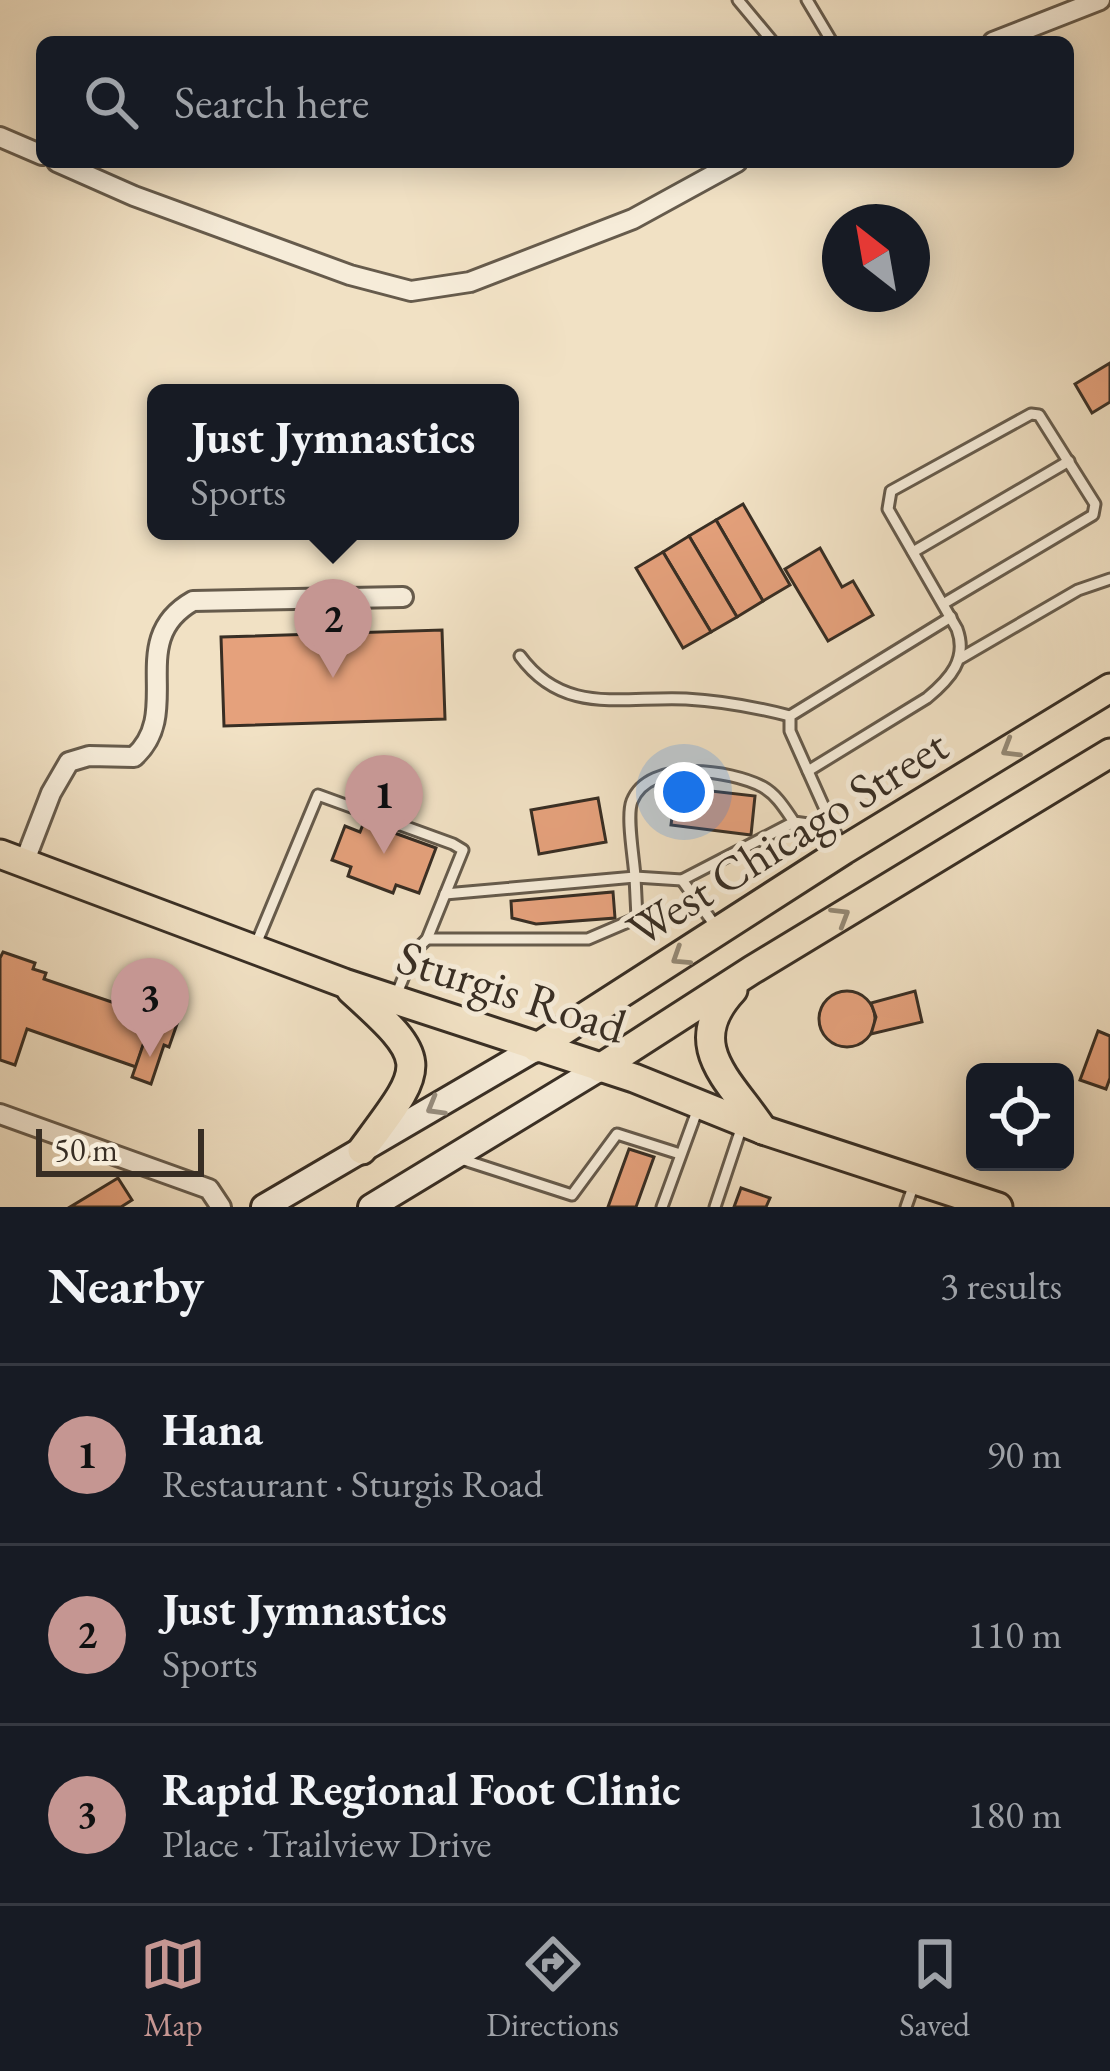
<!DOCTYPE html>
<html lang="en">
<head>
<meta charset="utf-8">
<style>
  :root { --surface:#171b24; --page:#242831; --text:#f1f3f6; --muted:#9ea1a6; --line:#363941; --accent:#c59692 }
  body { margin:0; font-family:"EB Garamond",serif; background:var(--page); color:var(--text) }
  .controls { position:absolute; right:36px; bottom:36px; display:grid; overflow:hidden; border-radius:18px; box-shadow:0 6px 30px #0003 }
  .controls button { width:108px; height:108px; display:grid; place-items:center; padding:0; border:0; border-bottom:3px solid var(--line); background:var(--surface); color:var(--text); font:60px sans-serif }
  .compass { position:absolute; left:822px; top:204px; width:108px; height:108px; border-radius:50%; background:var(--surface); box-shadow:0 6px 30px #0003; rotate:329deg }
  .scale { position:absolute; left:36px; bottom:30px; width:168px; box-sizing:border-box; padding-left:12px; border:6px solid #382e24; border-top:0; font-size:33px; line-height:42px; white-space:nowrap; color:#382e24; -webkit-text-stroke:9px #f6ecd9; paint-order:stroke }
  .you { position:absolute; left:684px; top:792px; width:42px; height:42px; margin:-30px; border:9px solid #fff; border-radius:50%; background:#1a73e8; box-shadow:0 0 0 18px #1a73e833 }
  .badge { display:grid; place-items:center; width:78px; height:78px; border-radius:50%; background:var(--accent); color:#111; font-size:39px; font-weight:700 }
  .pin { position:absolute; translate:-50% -99px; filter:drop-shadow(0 3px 6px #0008) }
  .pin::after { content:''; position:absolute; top:63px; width:42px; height:36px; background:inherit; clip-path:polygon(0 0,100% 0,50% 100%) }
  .popup { position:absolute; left:147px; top:384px; width:372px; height:156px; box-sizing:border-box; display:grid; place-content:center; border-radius:18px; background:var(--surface); filter:drop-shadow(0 3px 9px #0005); font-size:39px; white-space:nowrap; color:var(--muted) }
  .popup b { font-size:45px; color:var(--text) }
  .popup::after { content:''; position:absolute; left:50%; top:100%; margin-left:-24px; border:24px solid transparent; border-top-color:var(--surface) }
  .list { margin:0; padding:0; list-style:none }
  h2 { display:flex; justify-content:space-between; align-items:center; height:156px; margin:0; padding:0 48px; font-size:51px }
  h2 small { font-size:39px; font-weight:400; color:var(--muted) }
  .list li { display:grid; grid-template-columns:78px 1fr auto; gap:36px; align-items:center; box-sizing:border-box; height:180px; padding:0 48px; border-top:3px solid var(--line) }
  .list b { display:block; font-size:45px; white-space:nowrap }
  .list p { margin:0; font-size:39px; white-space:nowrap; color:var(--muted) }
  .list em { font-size:39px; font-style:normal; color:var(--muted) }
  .icon { flex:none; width:66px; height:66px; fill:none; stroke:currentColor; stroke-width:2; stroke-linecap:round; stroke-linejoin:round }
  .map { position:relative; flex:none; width:1110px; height:1207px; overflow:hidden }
  .search { position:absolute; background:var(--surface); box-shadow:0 6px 30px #0003; left:36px; right:36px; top:36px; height:132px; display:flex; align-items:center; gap:30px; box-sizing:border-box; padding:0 42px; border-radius:18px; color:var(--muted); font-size:45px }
  .sheet { height:696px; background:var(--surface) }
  nav { display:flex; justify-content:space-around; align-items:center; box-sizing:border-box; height:168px; border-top:3px solid var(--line); background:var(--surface); font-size:33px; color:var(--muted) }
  nav a { display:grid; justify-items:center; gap:6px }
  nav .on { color:var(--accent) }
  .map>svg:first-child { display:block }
</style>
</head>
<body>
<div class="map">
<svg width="1110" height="1207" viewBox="0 0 1110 1207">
  <rect width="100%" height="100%" fill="#f1e1c4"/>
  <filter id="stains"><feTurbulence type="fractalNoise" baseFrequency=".00167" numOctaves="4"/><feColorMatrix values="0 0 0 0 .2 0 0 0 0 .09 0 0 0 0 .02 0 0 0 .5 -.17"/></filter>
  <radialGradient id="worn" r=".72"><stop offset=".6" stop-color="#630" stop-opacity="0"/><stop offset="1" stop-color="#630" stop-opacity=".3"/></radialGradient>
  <g fill="#e5a17c" stroke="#382e24" stroke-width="3">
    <polygon points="1110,363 1110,402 1092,413 1075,384"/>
    <polygon points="743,504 790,585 763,601 716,520"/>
    <polygon points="716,520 763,601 737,617 689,536"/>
    <polygon points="689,536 737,617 711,632 663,552"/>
    <polygon points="820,548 842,587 853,581 873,615 828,641 785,569"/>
    <polygon points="663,552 711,632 683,648 636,568"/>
    <polygon points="442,630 445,719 224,726 221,637"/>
    <polygon points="676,787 755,796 751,835 671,825"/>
    <polygon points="598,798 606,842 539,854 531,810"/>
    <polygon points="364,822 436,848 419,893 396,885 393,893 348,876 351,867 332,860 345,826 360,832"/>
    <polygon points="613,892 615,918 536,924 512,918 511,901"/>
    <polygon points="3,952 35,963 33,969 46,973 44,979 153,1016 136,1067 27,1029 15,1065 0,1060 0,958"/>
    <circle cx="847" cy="1019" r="28"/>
    <polygon points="915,991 922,1022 871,1034 876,1017 871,1003"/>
    <polygon points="153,1016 177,1024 169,1047 164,1045 151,1084 132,1077"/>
    <polygon points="1098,1031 1110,1036 1110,1078 1106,1089 1080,1080"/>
    <polygon points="629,1149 654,1157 636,1207 608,1207"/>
    <polygon points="118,1178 132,1200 121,1207 70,1207"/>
    <polygon points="741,1188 770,1198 766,1207 734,1207"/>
  </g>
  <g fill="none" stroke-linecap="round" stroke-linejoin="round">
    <defs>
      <g id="lane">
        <polyline points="738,0 773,42"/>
        <polyline points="807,0 832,42"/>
        <polyline points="913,552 1069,461"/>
        <path d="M520,656C564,716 622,696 686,699C722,701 755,707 790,716"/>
        <polyline points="961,658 1078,590 1110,579"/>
        <path d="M808,771L927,698C950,679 968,659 957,629L888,509L891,491L1031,414L1039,415L1095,504L1093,515L943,604"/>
        <path d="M794,822C785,809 777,795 763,787C731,770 649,758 632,801C626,816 634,859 635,877L682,880L794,822L830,827"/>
        <polyline points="841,845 790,731 790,716 951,617"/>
        <polyline points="682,880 717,928"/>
        <polyline points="427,939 588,939 637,918 635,877 445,894"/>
        <polyline points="256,944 318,795 453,844 463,850 427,939 414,952 395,998"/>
        <polyline points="461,1159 572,1195 617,1134 680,1154"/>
        <polyline points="662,1207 697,1111"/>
        <polyline points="715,1207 742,1126"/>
        <polyline points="906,1207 914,1184"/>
      </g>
      <g id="street">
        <polyline points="993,42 1100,0"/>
        <polyline points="0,137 42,155"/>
        <polyline points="57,162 134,196 350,275 411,291 470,282 633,219 737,162"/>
        <path d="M24,863L51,793L69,762L89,756L134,757C185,711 124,640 193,601L403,597"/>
        <polyline points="0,1114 209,1189 221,1207"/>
      </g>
      <g id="secondary">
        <polyline points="264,1207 536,1048"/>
        <polyline points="371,1207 600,1068"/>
      </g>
      <g id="primary">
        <polyline points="0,854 344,983 634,1078 763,1130 998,1207"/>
        <path d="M351,990C432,1063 426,1064 362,1150"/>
        <path d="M733,990C681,1046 731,1081 763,1130"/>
        <polyline points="536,1048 844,850 1110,688"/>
        <polyline points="600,1068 752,970 1110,753"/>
      </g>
    </defs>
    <use href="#lane" stroke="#665b4c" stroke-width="15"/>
    <use href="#street" stroke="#665b4c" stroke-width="24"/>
    <use href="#secondary" stroke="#382e24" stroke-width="30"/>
    <use href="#primary" stroke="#382e24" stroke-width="33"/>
    <use href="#lane" stroke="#f6ecd9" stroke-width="9"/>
    <use href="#street" stroke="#f6ecd9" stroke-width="18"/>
    <use href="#secondary" stroke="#f6ecd9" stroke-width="24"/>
    <use href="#primary" stroke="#f1e1c4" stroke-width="27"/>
  </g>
  <defs><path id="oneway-chevron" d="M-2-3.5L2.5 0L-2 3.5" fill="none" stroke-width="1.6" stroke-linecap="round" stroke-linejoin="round" transform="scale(3)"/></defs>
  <g stroke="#948874">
    <use href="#oneway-chevron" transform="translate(1010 749) rotate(149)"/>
    <use href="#oneway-chevron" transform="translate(841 916) rotate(-31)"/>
    <use href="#oneway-chevron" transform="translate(680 957) rotate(147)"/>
  </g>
  <use stroke="#978d7e" href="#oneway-chevron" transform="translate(435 1107) rotate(150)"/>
  <g text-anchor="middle" stroke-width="10" stroke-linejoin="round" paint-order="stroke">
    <g font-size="48" fill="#382e24" stroke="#f6ecd9">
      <text transform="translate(787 837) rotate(-32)" y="17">West Chicago Street</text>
      <text transform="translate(512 991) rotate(18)" y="17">Sturgis Road</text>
    </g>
  </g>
  <rect width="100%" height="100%" filter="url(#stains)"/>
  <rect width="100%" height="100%" fill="url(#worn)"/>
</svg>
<div class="controls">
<button><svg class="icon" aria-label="locate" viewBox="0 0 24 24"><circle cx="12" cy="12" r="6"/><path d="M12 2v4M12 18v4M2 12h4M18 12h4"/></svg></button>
</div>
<svg class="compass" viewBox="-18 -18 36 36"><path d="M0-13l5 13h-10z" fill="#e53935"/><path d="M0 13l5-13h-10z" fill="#9ea1a6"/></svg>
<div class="scale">50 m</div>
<div class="you"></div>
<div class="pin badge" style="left:384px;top:854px">1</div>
<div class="pin badge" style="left:333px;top:678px">2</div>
<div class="popup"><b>Just Jymnastics</b>Sports</div>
<div class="pin badge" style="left:150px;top:1057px">3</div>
<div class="search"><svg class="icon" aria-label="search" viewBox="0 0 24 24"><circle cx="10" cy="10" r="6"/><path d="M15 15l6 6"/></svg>Search here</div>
</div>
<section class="sheet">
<h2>Nearby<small>3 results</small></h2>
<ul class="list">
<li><span class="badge">1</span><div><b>Hana</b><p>Restaurant · Sturgis Road</p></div><em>90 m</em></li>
<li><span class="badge">2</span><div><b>Just Jymnastics</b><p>Sports</p></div><em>110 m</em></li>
<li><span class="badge">3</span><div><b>Rapid Regional Foot Clinic</b><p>Place · Trailview Drive</p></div><em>180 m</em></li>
</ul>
</section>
<nav>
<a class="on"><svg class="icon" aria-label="map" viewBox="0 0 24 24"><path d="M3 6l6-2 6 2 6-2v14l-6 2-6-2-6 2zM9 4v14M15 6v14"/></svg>Map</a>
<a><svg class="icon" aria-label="directions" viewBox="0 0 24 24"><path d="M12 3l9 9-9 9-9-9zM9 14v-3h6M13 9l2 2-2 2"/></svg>Directions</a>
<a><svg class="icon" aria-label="saved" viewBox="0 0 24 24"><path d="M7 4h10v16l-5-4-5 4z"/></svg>Saved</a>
</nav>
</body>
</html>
